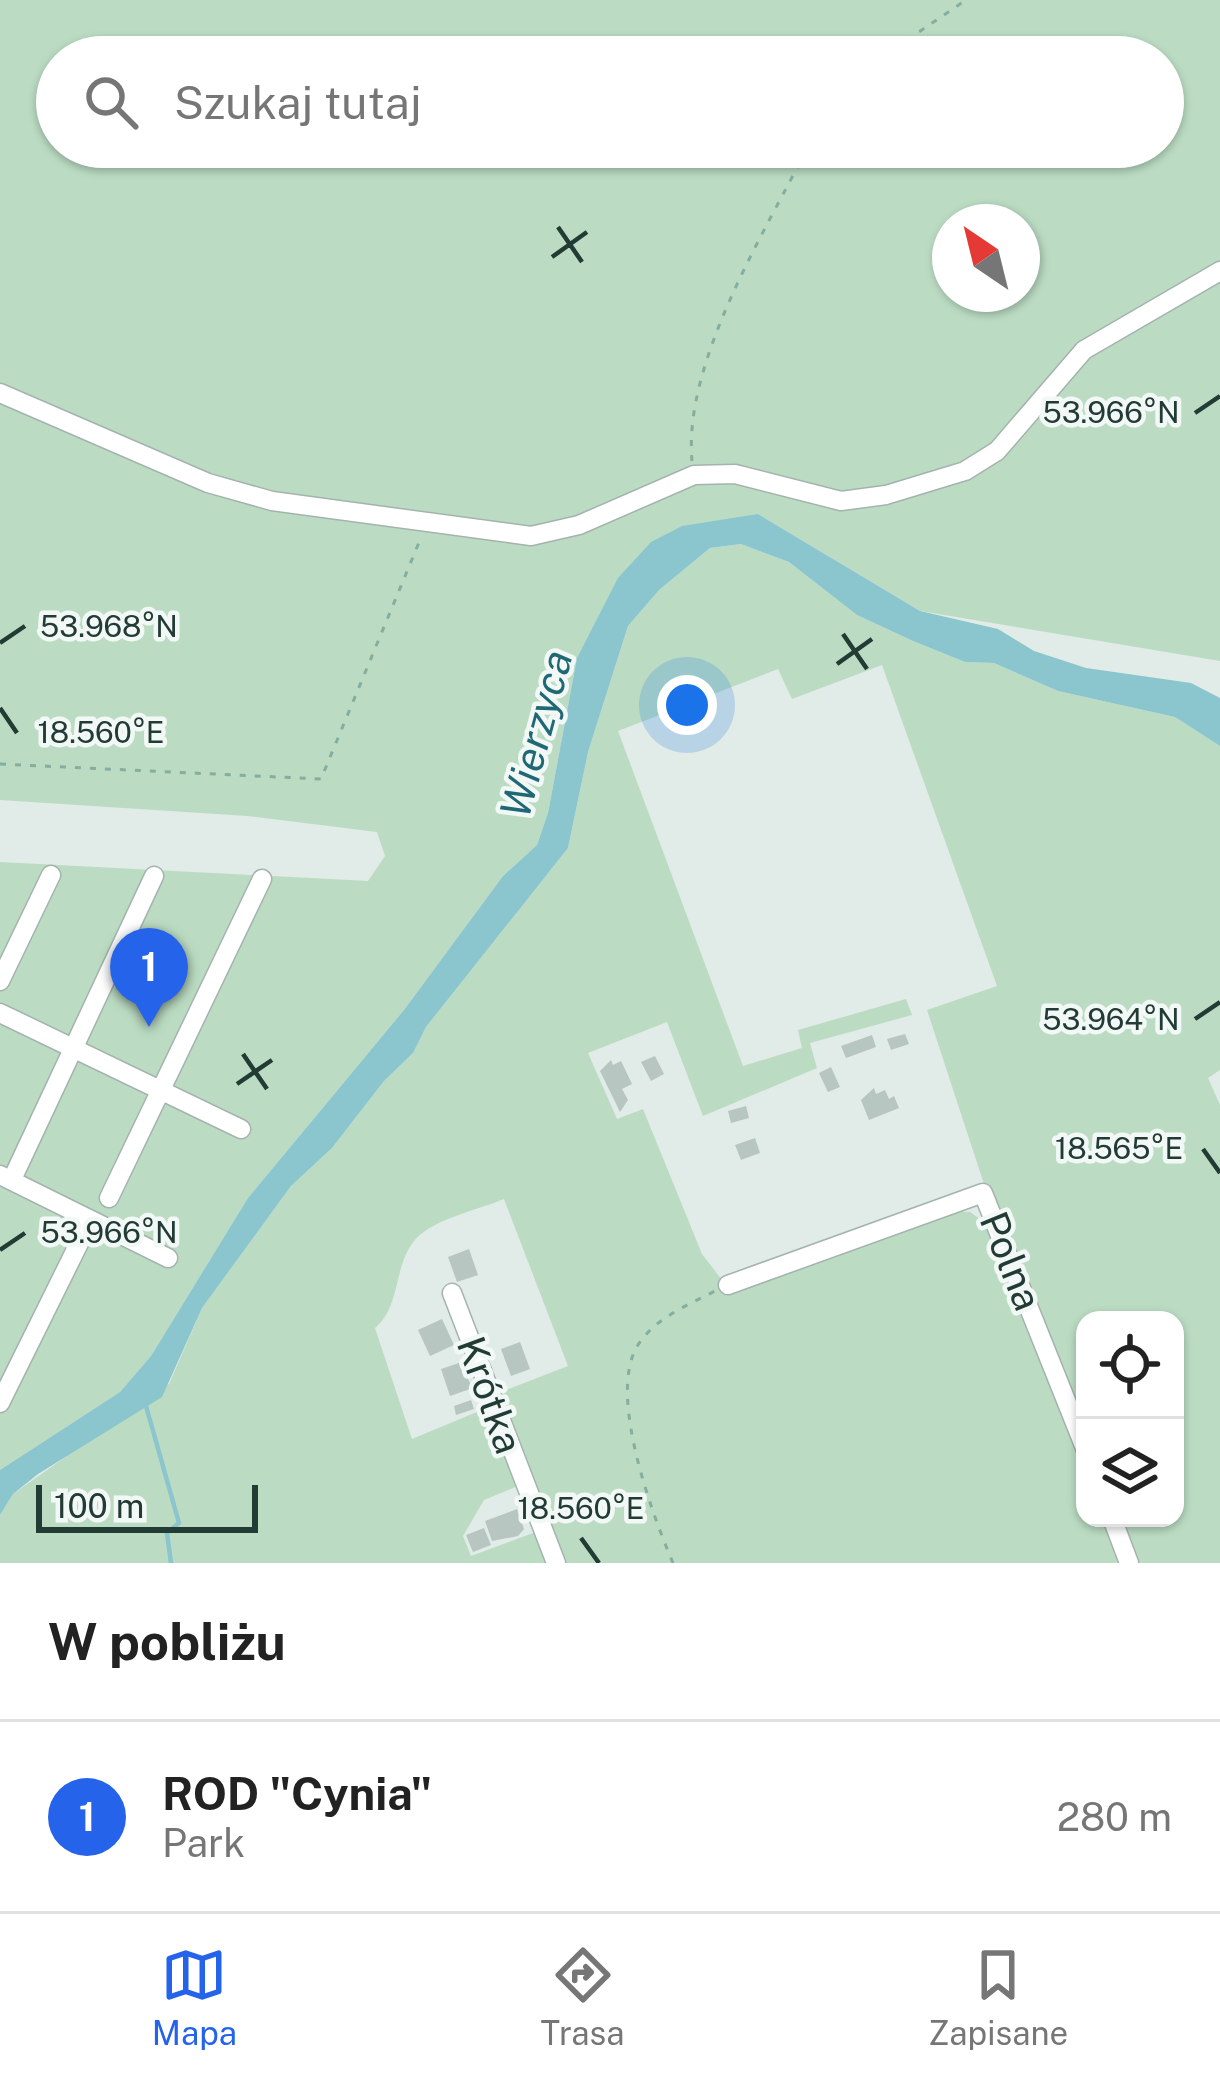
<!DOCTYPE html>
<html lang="pl">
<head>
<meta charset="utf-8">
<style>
  :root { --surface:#fff; --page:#f6f6f6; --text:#222; --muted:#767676; --line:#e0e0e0; --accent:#2563eb }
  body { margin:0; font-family:"Public Sans",sans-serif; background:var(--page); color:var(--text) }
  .controls { position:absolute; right:36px; bottom:36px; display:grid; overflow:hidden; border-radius:24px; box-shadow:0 3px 9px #0004 }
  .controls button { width:108px; height:108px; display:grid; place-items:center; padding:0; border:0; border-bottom:3px solid var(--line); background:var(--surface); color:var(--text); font:60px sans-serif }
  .compass { position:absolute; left:932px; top:204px; width:108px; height:108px; border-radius:50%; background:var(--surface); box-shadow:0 3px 9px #0004; rotate:325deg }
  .scale { position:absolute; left:36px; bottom:30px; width:222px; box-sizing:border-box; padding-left:12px; border:6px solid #223b34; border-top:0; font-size:33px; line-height:42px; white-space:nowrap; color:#223b34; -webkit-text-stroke:9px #f2f8f5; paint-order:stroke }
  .you { position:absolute; left:687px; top:705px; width:42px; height:42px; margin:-30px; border:9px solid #fff; border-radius:50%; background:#1a73e8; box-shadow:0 0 0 18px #1a73e833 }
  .badge { display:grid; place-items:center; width:78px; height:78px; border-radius:50%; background:var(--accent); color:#fff; font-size:39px; font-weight:700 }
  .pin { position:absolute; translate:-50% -99px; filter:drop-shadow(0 3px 6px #0008) }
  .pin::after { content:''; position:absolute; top:63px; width:42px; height:36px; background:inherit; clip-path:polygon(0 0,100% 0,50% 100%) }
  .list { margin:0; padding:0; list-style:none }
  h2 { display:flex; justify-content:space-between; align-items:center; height:156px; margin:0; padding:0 48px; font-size:51px }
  h2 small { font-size:39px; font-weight:400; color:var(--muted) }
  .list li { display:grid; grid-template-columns:78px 1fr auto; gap:36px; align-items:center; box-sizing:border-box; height:192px; padding:0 48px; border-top:3px solid var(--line) }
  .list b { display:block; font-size:45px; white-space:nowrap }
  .list p { margin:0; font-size:39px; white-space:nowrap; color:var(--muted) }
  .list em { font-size:39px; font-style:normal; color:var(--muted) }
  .icon { flex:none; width:66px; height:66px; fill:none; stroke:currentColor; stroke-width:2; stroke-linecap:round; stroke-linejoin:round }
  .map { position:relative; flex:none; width:1220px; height:1563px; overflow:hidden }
  .search { position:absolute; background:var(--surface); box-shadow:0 3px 9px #0004; left:36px; right:36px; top:36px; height:132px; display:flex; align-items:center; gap:30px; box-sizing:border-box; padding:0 42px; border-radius:66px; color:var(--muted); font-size:45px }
  .sheet { height:348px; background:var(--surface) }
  nav { display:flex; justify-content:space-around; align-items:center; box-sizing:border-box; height:168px; border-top:3px solid var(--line); background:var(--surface); font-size:33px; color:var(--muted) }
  nav a { display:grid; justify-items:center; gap:6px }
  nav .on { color:var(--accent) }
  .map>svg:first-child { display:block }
</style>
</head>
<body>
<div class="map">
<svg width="1220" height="1563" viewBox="0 0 1220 1563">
  <rect width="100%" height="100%" fill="#e1ebe7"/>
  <g fill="#bbdcc3" fill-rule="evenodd">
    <path d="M0,0H1220V661L920,611L758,514L599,621L577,658L548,813L537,845L503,876L404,1010L248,1198L151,1356L120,1392L0,1470V862L368,881L385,856L377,832L247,816L0,800ZM57,57H1163V147H57ZM950,222H1022V294H950Z"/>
    <path d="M741,544L789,562L857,615L913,641L965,662L994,663L1058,691L1175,717L1220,746V1070L1208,1078L1220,1105V1563H1134L1117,1518H1175V1320H1085V1435L984,1184L927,1010L997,986L882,665L792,699L778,669L618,731L743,1066L802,1048L798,1030L906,999L912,1015L810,1043L817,1068L703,1116L667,1022L588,1053L617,1119L643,1109L702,1254L729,1289L946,1211L970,1212L990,1226L1085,1465V1518H1106L1121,1563H561L523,1471L501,1392L568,1366L504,1199C480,1209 447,1216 425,1231C390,1255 405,1303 375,1328L412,1439L489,1407L518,1486L484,1500L463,1536L471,1556L536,1532L549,1563H0V1515L13,1494L169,1384L202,1308L291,1186L332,1148L384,1081L413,1053L426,1027L568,848L588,752L628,626L659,590L710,548Z"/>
  </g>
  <polygon fill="#8bc5ce" points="758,514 920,611 998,629 1034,651 1086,668 1191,683 1220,698 1220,746 1175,717 1058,691 994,663 965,662 913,641 857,615 789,562 741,544 710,548 659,590 628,626 588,752 568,848 426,1027 413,1053 384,1081 332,1148 291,1186 202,1308 162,1397 38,1474 13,1494 0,1515 0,1470 120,1392 151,1356 248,1198 404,1010 503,876 537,845 548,813 577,658 618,578 651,542 682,526"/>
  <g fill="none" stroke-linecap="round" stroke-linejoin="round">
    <polyline stroke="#8bc5ce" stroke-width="4.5" points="146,1406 179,1523 167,1533 171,1563"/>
  </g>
  <g fill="#b7c6c0">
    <polygon points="905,1034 909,1044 891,1050 887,1039"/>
    <polygon points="872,1035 876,1047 846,1058 841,1046"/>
    <polygon points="655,1056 664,1074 651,1081 641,1062"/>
    <polygon points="611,1060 613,1065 621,1061 632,1084 622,1089 628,1100 620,1112 600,1071"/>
    <polygon points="831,1067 840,1087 828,1092 819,1073"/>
    <polygon points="874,1088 876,1094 885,1090 889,1099 894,1096 899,1108 869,1120 861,1100"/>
    <polygon points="746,1106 749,1118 731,1123 728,1111"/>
    <polygon points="755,1138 760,1153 741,1160 735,1145"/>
    <polygon points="469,1249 478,1275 457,1282 448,1257"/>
    <polygon points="442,1319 454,1345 430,1356 418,1330"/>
    <polygon points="520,1342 530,1369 511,1376 501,1349"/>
    <polygon points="459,1363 473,1388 450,1396 441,1369"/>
    <polygon points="471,1400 474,1409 456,1415 454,1406"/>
    <polygon points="517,1509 524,1529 518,1536 492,1541 485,1521"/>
    <polygon points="484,1528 491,1545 473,1552 466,1535"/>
  </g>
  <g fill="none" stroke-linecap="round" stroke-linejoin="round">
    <defs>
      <g id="minor">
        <polyline points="0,393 208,483 272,501 531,536 579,525 694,475 735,474 841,501 886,495 965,471 997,451 1084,350 1220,271"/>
        <polyline points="0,981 51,875"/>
        <polyline points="0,1013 241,1129"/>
        <polyline points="15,1173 154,876"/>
        <polyline points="0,1175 168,1258"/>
        <polyline points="109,1198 262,879"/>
        <polyline points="728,1285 983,1193 1085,1448"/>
        <polyline points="452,1293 556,1563"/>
        <polyline points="0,1403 90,1221"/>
        <polyline points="1112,1518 1129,1563"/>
      </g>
    </defs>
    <use href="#minor" stroke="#a4b3ae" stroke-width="21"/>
    <g stroke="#83aea0" stroke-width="3" stroke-dasharray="6 9" stroke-linecap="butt">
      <polyline points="882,57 966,0"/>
      <path d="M692,461C683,363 764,233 808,147"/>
      <polyline points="0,764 321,779 420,540"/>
      <path d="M673,1563C652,1514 607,1393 638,1345C655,1318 688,1305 715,1291"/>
    </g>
    <use href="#minor" stroke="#fff" stroke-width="18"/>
  </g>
  <path fill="none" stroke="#223b34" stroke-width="4.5" d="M558,227L582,262M552,257L587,232M1195,413L1220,396M843,634L867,669M0,643L25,626M837,664L872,639M0,708L17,733M1195,1019L1220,1002M243,1054L267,1089M237,1084L272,1060M1203,1149L1220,1173M0,1250L25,1233M581,1538L599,1563"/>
  <g text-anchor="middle" stroke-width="9" stroke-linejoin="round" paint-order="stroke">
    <g font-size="39" fill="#223b34" stroke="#f2f8f5">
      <text transform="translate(1011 1261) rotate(68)" y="14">Polna</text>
      <text transform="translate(490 1395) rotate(70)" y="14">Krótka</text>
    </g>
    <g font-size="42" font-style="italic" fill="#1f6875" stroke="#f2f8f5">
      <text transform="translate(536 734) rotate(-75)" y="15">Wierzyca</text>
    </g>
  </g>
  <g font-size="30" text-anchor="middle" fill="#223b34" stroke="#f2f8f5" stroke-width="9" stroke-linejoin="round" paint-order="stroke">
    <text x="1111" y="423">53.966°N</text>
    <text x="109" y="637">53.968°N</text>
    <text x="101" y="743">18.560°E</text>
    <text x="1111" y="1030">53.964°N</text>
    <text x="1119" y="1159">18.565°E</text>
    <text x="109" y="1243">53.966°N</text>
    <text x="581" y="1519">18.560°E</text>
  </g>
</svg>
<div class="controls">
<button><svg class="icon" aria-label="locate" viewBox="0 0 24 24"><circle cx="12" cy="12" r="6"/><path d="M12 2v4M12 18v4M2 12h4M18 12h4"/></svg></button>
<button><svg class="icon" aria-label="layers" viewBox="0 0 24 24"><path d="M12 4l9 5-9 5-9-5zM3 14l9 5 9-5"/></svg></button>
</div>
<svg class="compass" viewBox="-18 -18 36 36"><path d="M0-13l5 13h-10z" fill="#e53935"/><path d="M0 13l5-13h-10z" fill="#767676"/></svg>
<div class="scale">100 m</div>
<div class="you"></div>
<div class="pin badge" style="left:149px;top:1027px">1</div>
<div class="search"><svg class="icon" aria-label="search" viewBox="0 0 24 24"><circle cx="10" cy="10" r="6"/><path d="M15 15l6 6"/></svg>Szukaj tutaj</div>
</div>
<section class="sheet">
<h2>W pobliżu<small></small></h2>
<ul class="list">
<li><span class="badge">1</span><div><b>ROD &quot;Cynia&quot;</b><p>Park</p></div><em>280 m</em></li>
</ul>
</section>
<nav>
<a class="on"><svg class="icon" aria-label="map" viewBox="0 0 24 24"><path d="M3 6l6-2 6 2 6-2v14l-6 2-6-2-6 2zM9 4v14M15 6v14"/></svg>Mapa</a>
<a><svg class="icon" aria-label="directions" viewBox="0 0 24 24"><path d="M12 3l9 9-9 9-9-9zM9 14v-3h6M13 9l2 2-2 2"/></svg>Trasa</a>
<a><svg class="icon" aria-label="saved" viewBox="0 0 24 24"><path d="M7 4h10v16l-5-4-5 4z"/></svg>Zapisane</a>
</nav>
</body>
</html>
